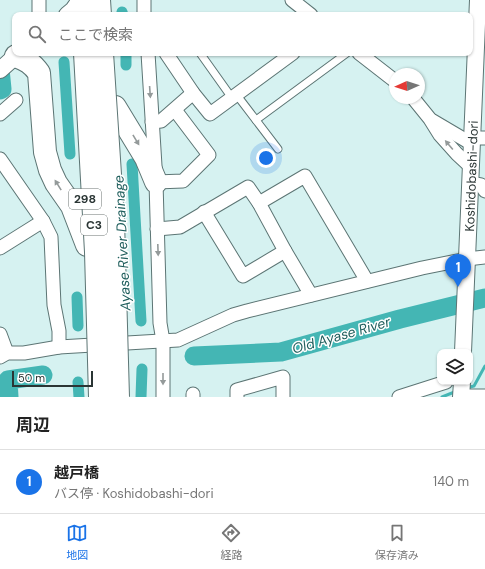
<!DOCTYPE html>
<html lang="ja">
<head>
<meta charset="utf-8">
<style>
  :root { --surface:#fff; --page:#f2f2f2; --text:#222; --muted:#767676; --line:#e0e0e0; --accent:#1a73e8 }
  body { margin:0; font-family:"DM Sans","Noto Sans JP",sans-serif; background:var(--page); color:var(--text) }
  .controls { position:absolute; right:12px; bottom:12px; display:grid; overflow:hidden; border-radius:8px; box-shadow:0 1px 3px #0004 }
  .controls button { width:36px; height:36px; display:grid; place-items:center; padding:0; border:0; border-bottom:1px solid var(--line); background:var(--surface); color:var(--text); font:20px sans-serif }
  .compass { position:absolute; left:389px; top:68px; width:36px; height:36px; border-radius:50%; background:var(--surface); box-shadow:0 1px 3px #0004; rotate:267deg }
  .scale { position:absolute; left:12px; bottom:10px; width:81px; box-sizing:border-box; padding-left:4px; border:2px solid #2a3534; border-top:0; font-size:11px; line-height:14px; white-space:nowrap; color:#2a3534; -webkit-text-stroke:3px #fff; paint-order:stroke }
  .you { position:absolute; left:266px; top:158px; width:14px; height:14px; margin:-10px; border:3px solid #fff; border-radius:50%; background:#1a73e8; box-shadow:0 0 0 6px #1a73e833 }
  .badge { display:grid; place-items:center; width:26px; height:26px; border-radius:50%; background:var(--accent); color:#fff; font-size:13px; font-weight:700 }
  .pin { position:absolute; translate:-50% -33px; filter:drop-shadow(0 1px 2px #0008) }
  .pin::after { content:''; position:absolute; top:21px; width:14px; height:12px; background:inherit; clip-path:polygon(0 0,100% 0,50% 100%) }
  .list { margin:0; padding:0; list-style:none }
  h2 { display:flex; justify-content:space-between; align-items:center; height:52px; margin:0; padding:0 16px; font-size:17px }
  h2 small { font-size:13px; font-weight:400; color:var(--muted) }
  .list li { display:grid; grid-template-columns:26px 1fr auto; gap:12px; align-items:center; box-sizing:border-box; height:64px; padding:0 16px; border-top:1px solid var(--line) }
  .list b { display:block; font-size:15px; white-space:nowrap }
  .list p { margin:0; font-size:13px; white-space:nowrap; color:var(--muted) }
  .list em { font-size:13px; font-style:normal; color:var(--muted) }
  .icon { flex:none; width:22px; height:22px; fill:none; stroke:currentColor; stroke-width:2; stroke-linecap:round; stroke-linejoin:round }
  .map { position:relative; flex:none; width:485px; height:397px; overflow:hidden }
  .search { position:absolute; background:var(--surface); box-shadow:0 1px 3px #0004; left:12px; right:12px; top:12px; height:44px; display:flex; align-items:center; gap:10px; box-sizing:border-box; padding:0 14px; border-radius:8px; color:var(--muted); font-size:15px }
  .sheet { height:116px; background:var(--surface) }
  nav { display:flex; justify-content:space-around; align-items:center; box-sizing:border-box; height:56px; border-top:1px solid var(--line); background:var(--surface); font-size:11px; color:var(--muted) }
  nav a { display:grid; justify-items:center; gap:2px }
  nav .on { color:var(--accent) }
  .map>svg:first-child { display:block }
</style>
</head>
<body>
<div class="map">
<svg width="485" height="397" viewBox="0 0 485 397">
  <rect width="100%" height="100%" fill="#d6f2f1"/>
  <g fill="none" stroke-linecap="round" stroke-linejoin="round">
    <g stroke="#44b6b4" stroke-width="3">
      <polyline points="466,388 474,386 485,366"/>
      <polyline points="442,397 457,391"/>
    </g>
    <g stroke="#44b6b4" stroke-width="11">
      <polyline points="122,12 123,15"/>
      <polyline points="126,53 126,65"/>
      <polyline points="64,62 70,154"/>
      <polyline points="132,164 141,321"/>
      <polyline points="77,297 78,326"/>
      <polyline points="78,382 79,397"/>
      <polyline points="141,397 142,369"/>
    </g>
    <g stroke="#44b6b4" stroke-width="19">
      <polyline points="0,69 2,89 0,90"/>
      <polyline points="194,356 281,352 400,319 485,298"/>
      <polyline points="9,397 8,380 43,375"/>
    </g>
    <defs>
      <g id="service">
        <polyline points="200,53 232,98"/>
        <polyline points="236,94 278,149"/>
        <polyline points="256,120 347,53"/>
      </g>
      <g id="minor">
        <polyline points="39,0 39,15"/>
        <polyline points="144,0 144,15"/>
        <polyline points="292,0 311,15"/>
        <polyline points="148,53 156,182 160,323 163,341 163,397"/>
        <polyline points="166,53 193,93 210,114 293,53"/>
        <polyline points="359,53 395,81"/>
        <polyline points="413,98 430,119 440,135 457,154 471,167"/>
        <polyline points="0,114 16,100"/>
        <polyline points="433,121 472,144"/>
        <polyline points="152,122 161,121 193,93"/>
        <polyline points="472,138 485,138"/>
        <polyline points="0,159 43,221 51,237 54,305 59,331 59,347"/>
        <polyline points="156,182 183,181 209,155 175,110"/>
        <polyline points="470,183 481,185 485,191"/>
        <polyline points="259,203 305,176 367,281"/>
        <polyline points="204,212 243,276 285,251"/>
        <polyline points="157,229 180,227 248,187 259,203 285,251 311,295"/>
        <polyline points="0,248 43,221"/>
        <polyline points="0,334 7,353"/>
        <polyline points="0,357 7,353 24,353 59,347 178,340 233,315 247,311 422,268 467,259 485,257"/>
        <polyline points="193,394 193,397"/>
        <polyline points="461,396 485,396"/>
        <polyline points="237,397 237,390 283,377 283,397"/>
        <polyline points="399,397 446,382"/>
      </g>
      <g id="tertiary">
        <polyline points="67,15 73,10 80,0"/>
        <polyline points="0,70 19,53"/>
        <polyline points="463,352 478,0"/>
        <polyline points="461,397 462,382"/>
      </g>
      <g id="trunk">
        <path d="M16,56C26,60 32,63 39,73L45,152L50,170L56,183L72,206L87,245"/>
        <polyline points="115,107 146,158 156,182"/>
      </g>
      <g id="motorway">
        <polyline points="81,0 82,15"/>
        <polyline points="99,0 100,15"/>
      </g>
    </defs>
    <use href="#service" stroke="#5c7574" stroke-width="9"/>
    <use href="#minor" stroke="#5c7574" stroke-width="15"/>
    <use href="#tertiary" stroke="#5c7574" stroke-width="18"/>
    <use href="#trunk" stroke="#5c7574" stroke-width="24"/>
    <use href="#motorway" stroke="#5c7574" stroke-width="24"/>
    <use href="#service" stroke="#fff" stroke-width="7"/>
    <use href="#minor" stroke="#fff" stroke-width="13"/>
    <use href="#tertiary" stroke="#fff" stroke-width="16"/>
    <use href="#trunk" stroke="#fff" stroke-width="22"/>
    <use href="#motorway" stroke="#fff" stroke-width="22"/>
    <defs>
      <g id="motorway-bridge">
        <polyline points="85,53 96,252 100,397"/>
        <polyline points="102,53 113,220 118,397"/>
      </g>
    </defs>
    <use href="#motorway-bridge" stroke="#5c7574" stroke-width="24" stroke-linecap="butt"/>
    <use href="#motorway-bridge" stroke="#fff" stroke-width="22"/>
  </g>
  <defs><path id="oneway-solid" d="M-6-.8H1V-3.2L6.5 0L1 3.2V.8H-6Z"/></defs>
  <g fill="#949a9a">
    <use href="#oneway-solid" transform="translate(150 92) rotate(86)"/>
    <use href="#oneway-solid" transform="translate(136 140) rotate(59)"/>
    <use href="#oneway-solid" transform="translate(449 145) rotate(-130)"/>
    <use href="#oneway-solid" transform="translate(58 185) rotate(-122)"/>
    <use href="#oneway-solid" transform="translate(158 250) rotate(88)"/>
    <use href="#oneway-solid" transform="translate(163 379) rotate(90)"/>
  </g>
  <g text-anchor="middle" stroke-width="3" stroke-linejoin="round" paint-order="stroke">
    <g fill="#fff" stroke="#6a7271" stroke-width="1">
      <rect x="69" y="189" width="32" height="20" rx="3"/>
      <rect x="81" y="215" width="26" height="20" rx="3"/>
    </g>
    <g font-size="12" font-weight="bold" fill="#2a3534">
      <text x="85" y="203">298</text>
      <text x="94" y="229">C3</text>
    </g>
    <g font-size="13" fill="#2a3534" stroke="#fff">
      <text transform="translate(471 176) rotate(-88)" y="5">Koshidobashi-dori</text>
    </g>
    <g font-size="14" font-style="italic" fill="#205f5d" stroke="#fff">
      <text transform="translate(122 243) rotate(-93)" y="5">Ayase River Drainage</text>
      <text transform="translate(341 335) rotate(-16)" y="5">Old Ayase River</text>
    </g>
  </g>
</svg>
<div class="controls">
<button><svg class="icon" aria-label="layers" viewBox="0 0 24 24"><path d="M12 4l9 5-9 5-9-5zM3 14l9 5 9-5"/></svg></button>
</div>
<svg class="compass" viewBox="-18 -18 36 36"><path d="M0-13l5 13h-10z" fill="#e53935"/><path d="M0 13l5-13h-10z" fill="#767676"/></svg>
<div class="scale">50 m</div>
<div class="you"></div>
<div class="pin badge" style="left:458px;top:287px">1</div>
<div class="search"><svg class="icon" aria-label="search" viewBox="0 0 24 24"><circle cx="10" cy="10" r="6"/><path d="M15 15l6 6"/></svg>ここで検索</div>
</div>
<section class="sheet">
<h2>周辺<small></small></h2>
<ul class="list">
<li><span class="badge">1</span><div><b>越戸橋</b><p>バス停 · Koshidobashi-dori</p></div><em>140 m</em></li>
</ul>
</section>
<nav>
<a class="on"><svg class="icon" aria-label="map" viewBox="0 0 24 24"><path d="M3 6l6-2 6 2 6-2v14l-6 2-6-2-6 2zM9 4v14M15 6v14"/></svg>地図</a>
<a><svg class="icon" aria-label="directions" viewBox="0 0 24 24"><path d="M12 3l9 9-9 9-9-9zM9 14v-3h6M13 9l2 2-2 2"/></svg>経路</a>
<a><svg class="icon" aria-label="saved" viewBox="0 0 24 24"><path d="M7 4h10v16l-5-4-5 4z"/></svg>保存済み</a>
</nav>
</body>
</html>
